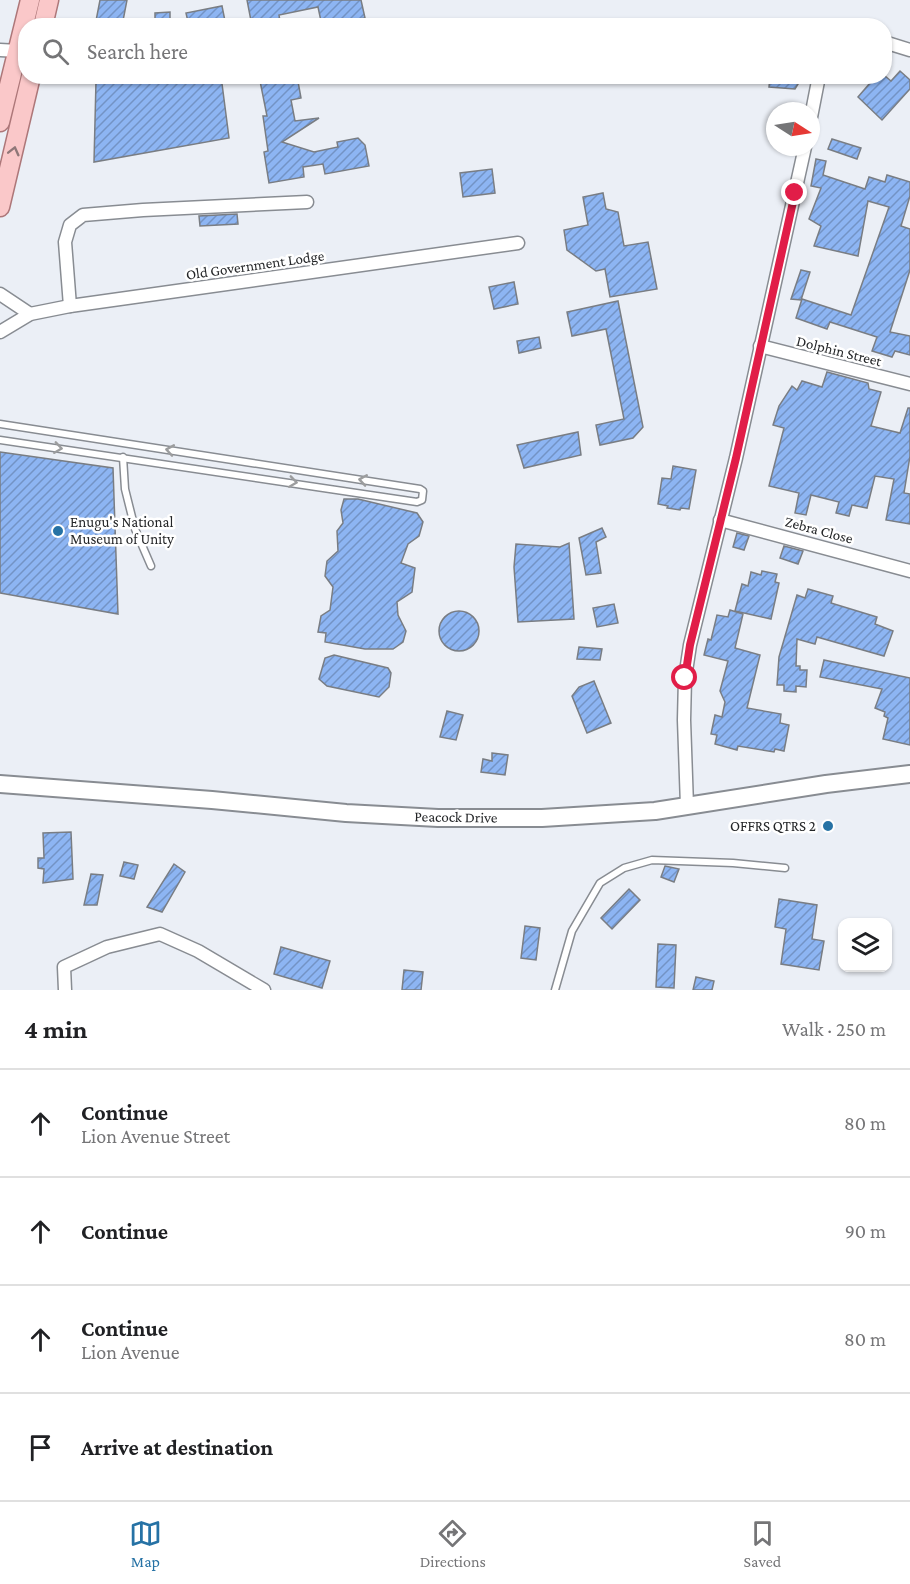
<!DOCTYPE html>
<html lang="en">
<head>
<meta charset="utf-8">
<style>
  :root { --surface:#fff; --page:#f2f2f2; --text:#202124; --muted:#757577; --line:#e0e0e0; --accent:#2672a5 }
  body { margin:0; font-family:"Crimson Pro",serif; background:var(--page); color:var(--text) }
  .controls { position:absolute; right:18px; bottom:18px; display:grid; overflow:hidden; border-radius:12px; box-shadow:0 2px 4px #0004 }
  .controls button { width:54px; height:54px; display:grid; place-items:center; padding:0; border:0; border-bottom:2px solid var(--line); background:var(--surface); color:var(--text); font:30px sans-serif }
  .compass { position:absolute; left:766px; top:102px; width:54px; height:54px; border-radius:50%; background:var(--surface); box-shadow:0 2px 4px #0004; rotate:102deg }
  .stop { position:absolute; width:18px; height:18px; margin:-14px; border:4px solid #e11d48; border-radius:50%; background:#fff }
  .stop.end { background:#e11d48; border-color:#fff; box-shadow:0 2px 6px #0008 }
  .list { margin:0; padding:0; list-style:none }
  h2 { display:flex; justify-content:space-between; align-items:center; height:78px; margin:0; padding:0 24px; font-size:26px }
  h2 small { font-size:20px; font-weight:400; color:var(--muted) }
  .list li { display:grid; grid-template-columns:39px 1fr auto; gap:18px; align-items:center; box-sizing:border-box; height:108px; padding:0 24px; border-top:2px solid var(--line) }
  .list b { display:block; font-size:22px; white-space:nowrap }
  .list p { margin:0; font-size:20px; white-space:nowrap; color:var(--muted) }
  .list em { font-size:20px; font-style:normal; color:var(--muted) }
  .icon { flex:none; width:33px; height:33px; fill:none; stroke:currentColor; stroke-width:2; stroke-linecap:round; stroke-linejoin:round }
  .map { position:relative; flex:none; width:910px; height:990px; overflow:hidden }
  .search { position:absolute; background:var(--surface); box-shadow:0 2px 4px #0004; left:18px; right:18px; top:18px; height:66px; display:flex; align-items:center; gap:15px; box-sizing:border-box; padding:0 21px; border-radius:24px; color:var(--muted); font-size:22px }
  .sheet { height:510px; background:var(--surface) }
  nav { display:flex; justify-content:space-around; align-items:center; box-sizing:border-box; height:84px; border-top:2px solid var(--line); background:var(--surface); font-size:16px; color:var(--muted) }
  nav a { display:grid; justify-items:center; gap:3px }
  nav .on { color:var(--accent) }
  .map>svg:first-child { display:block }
</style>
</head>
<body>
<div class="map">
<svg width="910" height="990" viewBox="0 0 910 990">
  <defs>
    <pattern id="building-hatch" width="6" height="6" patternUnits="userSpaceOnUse" patternTransform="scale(1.5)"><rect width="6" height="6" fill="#8db5f3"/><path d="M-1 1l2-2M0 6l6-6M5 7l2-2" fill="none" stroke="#7393c5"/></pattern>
  </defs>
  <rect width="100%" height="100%" fill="#ebeff6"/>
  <g fill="url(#building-hatch)" stroke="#797d83" stroke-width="1.5">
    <polygon points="100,0 127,0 122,26 95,26"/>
    <polygon points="247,0 361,0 365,18 322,26 318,7 279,15 280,21 268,24 268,26 252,26"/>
    <polygon points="222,6 225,21 205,26 189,26 186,13"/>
    <polygon points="170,12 170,26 155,26 155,13"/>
    <polygon points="900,71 910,80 910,89 882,120 858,97 876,76 885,76 891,81"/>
    <polygon points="163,76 221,76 229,138 94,162 96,81 142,81"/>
    <polygon points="259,76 297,76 301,98 291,100 295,121 319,118 282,142 314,152 338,147 337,142 358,138 365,145 369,166 325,174 323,164 303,167 304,177 269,183 264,152 268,151 263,116 267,116"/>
    <polygon points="770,76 803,76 795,89 769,87"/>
    <polygon points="832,139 861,148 857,159 828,149"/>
    <polygon points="816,159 826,161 823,175 865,189 869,177 885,182 887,175 910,182 910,196 901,226 910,229 910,270 890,332 910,336 910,355 895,351 892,357 872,351 877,337 830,322 827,329 796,318 802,299 851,315 889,207 868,201 858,256 814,246 821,226 809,219 821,188 811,186"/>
    <polygon points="492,169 495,193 463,197 460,173"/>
    <polygon points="603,193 606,209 618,212 624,246 648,242 657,289 610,297 605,269 596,271 567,250 564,230 588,225 583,197"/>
    <polygon points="237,214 238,224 200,226 199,216"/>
    <polygon points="801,270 810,272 801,300 791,299"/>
    <polygon points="514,282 518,304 494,309 489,287"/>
    <polygon points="618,301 643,427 633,438 600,445 596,425 624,419 606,329 572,336 567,312"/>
    <polygon points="539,337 541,348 519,353 517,341"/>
    <polygon points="827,372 868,383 869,389 881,392 871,426 900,433 908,408 910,408 910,456 904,493 910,494 910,524 886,520 894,479 875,476 867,508 852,505 849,516 836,513 839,502 811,495 806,515 795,513 799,493 769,486 784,428 773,425 779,406 792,386 797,390 802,381 822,387"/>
    <polygon points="578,432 581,455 524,468 517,445"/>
    <polygon points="0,452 113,468 118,614 0,593"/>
    <polygon points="673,466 696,470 689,509 681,508 680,510 667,508 668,506 658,504 662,478 671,479"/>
    <polygon points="344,499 358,499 417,513 423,522 419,536 408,544 401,563 415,568 412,592 397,602 398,615 406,631 403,642 393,649 365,649 325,642 326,633 318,632 321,616 330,610 333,587 325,576 327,561 338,551 337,531 343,523 341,510"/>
    <polygon points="602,528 606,537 596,542 601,573 586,575 579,538"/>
    <polygon points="737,533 749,536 744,550 733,547"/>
    <polygon points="569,543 574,619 518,622 514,567 516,544 560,547"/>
    <polygon points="784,546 803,551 798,564 780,558"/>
    <polygon points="762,571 777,574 775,582 779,583 771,619 735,611 742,584 748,586 751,572 761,575"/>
    <polygon points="808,589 833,596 831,603 877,617 875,624 893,631 884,656 817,637 815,644 797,639 796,666 800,666 800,670 807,670 806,687 796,686 796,692 784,691 784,685 777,685 779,657 797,595 805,598"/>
    <polygon points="614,604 618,623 597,627 593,608"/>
    <polygon points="730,610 743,614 735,648 760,655 747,708 781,714 780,723 789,725 784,751 775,749 774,752 738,746 737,750 715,744 717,735 711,734 715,715 722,717 725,702 720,691 728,661 704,655 708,639 711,640 717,615 728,617"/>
    <circle cx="459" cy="631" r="20"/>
    <polygon points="579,647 602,649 600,660 577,659"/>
    <polygon points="334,655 388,668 391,673 389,687 379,697 327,686 319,679 325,658"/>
    <polygon points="824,660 910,678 910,745 883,739 888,718 884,716 885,712 875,708 882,689 820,677"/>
    <polygon points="594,681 611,723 587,733 572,696 579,687"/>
    <polygon points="447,711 463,715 456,740 440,737"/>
    <polygon points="492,753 508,755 505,775 481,772 483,759 492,761"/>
    <polygon points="71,832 73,879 43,883 44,869 38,868 38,858 44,858 43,833"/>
    <polygon points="124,862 138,865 134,879 120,876"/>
    <polygon points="174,864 185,872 162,912 147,907"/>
    <polygon points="665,866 679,869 674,882 661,877"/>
    <polygon points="91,874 103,875 97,905 84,905"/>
    <polygon points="629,889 640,900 612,929 601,918"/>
    <polygon points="779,899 817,905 812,939 824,941 819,970 781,964 786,929 775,927"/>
    <polygon points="525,926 540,928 536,960 521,958"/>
    <polygon points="658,944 676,945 674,988 656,987"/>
    <polygon points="281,947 330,961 322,988 274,974"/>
    <polygon points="404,970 423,972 421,990 402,990"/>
    <polygon points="696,977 714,981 712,990 693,990"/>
  </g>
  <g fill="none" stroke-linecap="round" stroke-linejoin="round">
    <defs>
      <g id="lane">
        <polyline points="0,424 420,489 423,491 422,500 417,502 0,440"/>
        <polyline points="123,457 125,489 135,529 151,566"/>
        <polyline points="555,990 572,931 600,883 624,868 652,860 733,863 785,868"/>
      </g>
      <g id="street">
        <polyline points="884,42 910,50"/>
        <polyline points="0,50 18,51"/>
        <polyline points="811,117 819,76"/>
        <polyline points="0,294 30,314"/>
        <polyline points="70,306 65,242 70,225 83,215 143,210 307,202"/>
        <polyline points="0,332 30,314 70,306 518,243"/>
        <polyline points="760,346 910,384"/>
        <polyline points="720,520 910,571"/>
        <polyline points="687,806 684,720 685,678 690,645 736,458 805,147"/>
        <polyline points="65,990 64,967 107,947 160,934 198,951 264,990"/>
      </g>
      <polyline id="secondary" points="0,784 212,800 346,813 438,818 542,818 655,811 826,784 910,774"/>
      <g id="primary">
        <polyline points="43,26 49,0"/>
        <polyline points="0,122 30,0"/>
        <polyline points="0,207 31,76"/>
      </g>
    </defs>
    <use href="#lane" stroke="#888c92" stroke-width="9"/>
    <use href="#street" stroke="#888c92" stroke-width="15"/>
    <use href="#secondary" stroke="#888c92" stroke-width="20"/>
    <use href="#primary" stroke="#ad7779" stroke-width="21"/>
    <use href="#lane" stroke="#fff" stroke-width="6"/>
    <use href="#street" stroke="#fff" stroke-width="12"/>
    <use href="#secondary" stroke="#fff" stroke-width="16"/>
    <use href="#primary" stroke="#fac8c9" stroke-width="18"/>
  </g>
  <defs><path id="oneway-chevron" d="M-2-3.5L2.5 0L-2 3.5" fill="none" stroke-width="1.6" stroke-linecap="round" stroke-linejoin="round" transform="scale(1.5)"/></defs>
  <use stroke="#8f7778" href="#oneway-chevron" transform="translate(14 151) rotate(-76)"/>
  <g stroke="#9c9d9e">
    <use href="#oneway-chevron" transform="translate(58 448) rotate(8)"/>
    <use href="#oneway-chevron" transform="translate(170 450) rotate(-170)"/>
    <use href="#oneway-chevron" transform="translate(363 480) rotate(-171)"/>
    <use href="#oneway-chevron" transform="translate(293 482) rotate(8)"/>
  </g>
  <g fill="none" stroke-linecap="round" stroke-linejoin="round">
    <polyline stroke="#e11d48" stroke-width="8" points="685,678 690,645 736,458 795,193"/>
  </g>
  <g fill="#2672a5" stroke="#fff" stroke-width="2">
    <circle cx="58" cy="531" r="6"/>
    <circle cx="828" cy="826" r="6"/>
  </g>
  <g text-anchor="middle" stroke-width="5" stroke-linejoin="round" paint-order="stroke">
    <g font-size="15" fill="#242628" stroke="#fff">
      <text transform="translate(255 265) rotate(-8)" y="5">Old Government Lodge</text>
      <text transform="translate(839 351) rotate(14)" y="5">Dolphin Street</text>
      <text transform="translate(819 530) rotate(15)" y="5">Zebra Close</text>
      <text transform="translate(456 817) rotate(1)" y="5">Peacock Drive</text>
    </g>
    <g font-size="15" fill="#242628" stroke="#fff" text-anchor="start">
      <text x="70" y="527">Enugu's National<tspan x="70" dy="17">Museum of Unity</tspan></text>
      <text x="816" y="831" text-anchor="end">OFFRS QTRS 2</text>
    </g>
  </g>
</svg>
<div class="controls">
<button><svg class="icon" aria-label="layers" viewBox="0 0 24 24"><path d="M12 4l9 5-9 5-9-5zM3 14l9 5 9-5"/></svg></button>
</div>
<svg class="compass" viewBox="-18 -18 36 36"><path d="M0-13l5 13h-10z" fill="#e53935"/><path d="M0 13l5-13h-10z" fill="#757577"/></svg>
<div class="stop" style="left:685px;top:678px"></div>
<div class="stop end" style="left:795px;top:193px"></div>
<div class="search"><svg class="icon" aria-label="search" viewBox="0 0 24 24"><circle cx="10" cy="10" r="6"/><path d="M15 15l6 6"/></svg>Search here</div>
</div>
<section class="sheet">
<h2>4 min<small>Walk · 250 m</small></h2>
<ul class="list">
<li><svg class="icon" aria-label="ahead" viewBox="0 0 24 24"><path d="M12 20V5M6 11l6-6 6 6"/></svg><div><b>Continue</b><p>Lion Avenue Street</p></div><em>80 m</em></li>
<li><svg class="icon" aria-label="ahead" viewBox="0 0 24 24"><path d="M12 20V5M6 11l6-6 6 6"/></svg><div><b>Continue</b></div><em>90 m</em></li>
<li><svg class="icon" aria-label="ahead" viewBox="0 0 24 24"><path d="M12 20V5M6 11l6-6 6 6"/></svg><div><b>Continue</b><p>Lion Avenue</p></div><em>80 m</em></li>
<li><svg class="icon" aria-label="arrive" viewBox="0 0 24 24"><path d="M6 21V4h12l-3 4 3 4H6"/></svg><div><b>Arrive at destination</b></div></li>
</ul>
</section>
<nav>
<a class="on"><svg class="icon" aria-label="map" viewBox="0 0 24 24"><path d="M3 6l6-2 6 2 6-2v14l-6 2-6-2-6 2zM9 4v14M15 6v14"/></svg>Map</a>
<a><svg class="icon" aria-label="directions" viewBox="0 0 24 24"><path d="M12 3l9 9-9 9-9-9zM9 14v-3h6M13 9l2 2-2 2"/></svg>Directions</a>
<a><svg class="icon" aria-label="saved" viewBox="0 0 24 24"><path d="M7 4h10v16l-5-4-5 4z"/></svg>Saved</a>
</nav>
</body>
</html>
